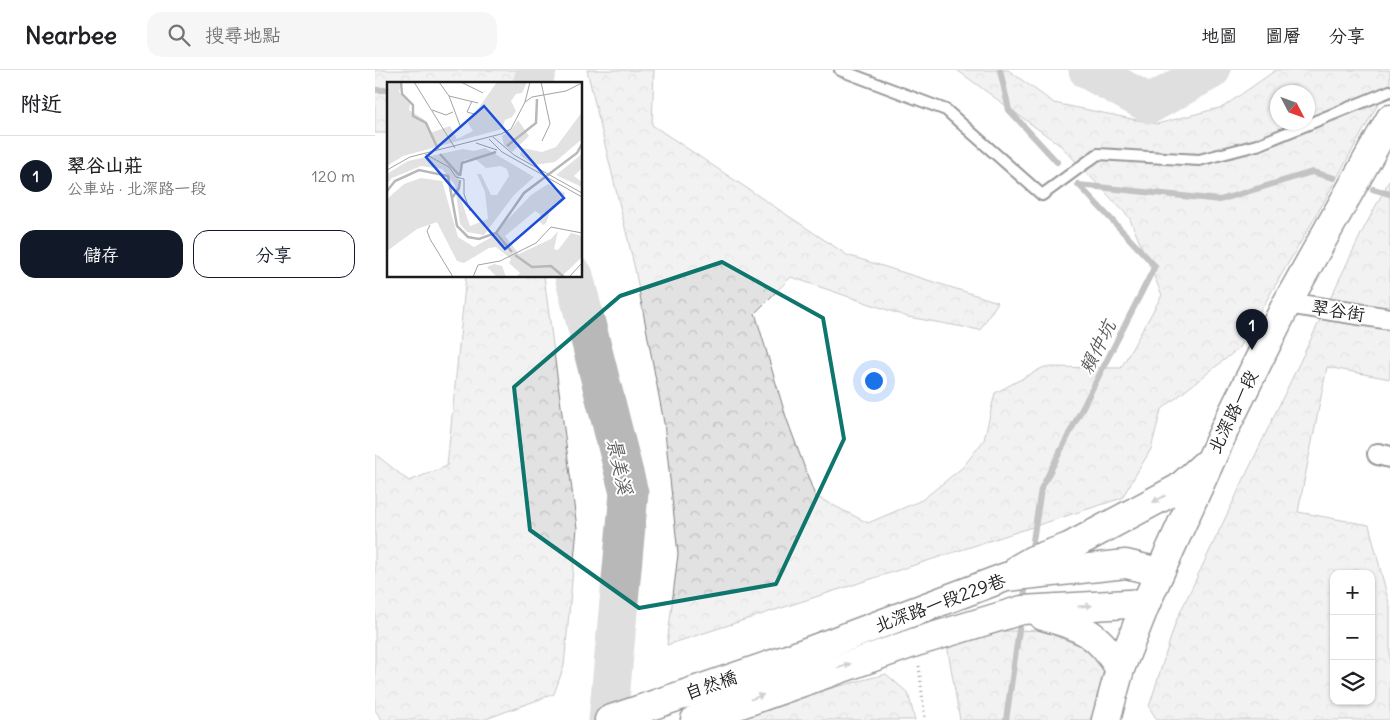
<!DOCTYPE html>
<html lang="zh-TW">
<head>
<meta charset="utf-8">
<style>
  :root { --surface:#fff; --page:#f6f6f6; --text:#202124; --muted:#757577; --line:#e0e0e0; --accent:#111827 }
  body { margin:0; font-family:Delius,"LXGW WenKai TC",sans-serif; background:var(--page); color:var(--text) }
  .controls { position:absolute; right:15px; bottom:15px; display:grid; overflow:hidden; border-radius:10px; box-shadow:0 1px 4px #0004 }
  .controls button { width:45px; height:45px; display:grid; place-items:center; padding:0; border:0; border-bottom:1px solid var(--line); background:var(--surface); color:var(--text); font:25px sans-serif }
  .compass { position:absolute; left:895px; top:15px; width:45px; height:45px; border-radius:50%; background:var(--surface); box-shadow:0 1px 4px #0004; rotate:131deg }
  .you { position:absolute; left:498px; top:310px; width:18px; height:18px; margin:-12px; border:4px solid #fff; border-radius:50%; background:#1a73e8; box-shadow:0 0 0 8px #1a73e833 }
  .badge { display:grid; place-items:center; width:32px; height:32px; border-radius:50%; background:var(--accent); color:#fff; font-size:16px; font-weight:700 }
  .pin { position:absolute; translate:-50% -41px; filter:drop-shadow(0 1px 2px #0008) }
  .pin::after { content:''; position:absolute; top:26px; width:18px; height:15px; background:inherit; clip-path:polygon(0 0,100% 0,50% 100%) }
  .list { margin:0; padding:0; list-style:none }
  h2 { display:flex; justify-content:space-between; align-items:center; height:65px; margin:0; padding:0 20px; font-size:21px }
  h2 small { font-size:16px; font-weight:400; color:var(--muted) }
  .list li { display:grid; grid-template-columns:32px 1fr auto; gap:15px; align-items:center; box-sizing:border-box; height:80px; padding:0 20px; border-top:1px solid var(--line) }
  .list b { display:block; font-size:19px; white-space:nowrap }
  .list p { margin:0; font-size:16px; white-space:nowrap; color:var(--muted) }
  .list em { font-size:16px; font-style:normal; color:var(--muted) }
  .actions { display:flex; gap:10px; padding:15px 20px }
  .actions a { flex:1; padding:11px 0; border:1px solid var(--accent); border-radius:15px; text-align:center; font-size:18px; color:var(--accent) }
  .actions .main { background:var(--accent); color:#fff }
  .icon { flex:none; width:28px; height:28px; fill:none; stroke:currentColor; stroke-width:2; stroke-linecap:round; stroke-linejoin:round }
  .map { position:relative; flex:none; width:1015px; height:650px; overflow:hidden }
  header { display:flex; align-items:center; gap:30px; box-sizing:border-box; height:70px; padding:0 25px; background:var(--surface); border-bottom:1px solid var(--line) }
  header strong { font-size:24px }
  nav { display:flex; gap:28px; margin-inline-start:auto; font-size:18px }
  .search { width:350px; height:45px; background:var(--page); display:flex; align-items:center; gap:12px; box-sizing:border-box; padding:0 18px; border-radius:15px; color:var(--muted); font-size:19px }
  main { display:flex }
  aside { flex:1; background:var(--surface) }
  .map>svg:first-child { display:block }
</style>
</head>
<body>
<header>
<strong>Nearbee</strong>
<div class="search"><svg class="icon" aria-label="search" viewBox="0 0 24 24"><circle cx="10" cy="10" r="6"/><path d="M15 15l6 6"/></svg>搜尋地點</div>
<nav><a>地圖</a><a>圖層</a><a>分享</a></nav>
</header>
<main>
<aside>
<h2>附近<small></small></h2>
<ul class="list">
<li><span class="badge">1</span><div><b>翠谷山莊</b><p>公車站 · 北深路一段</p></div><em>120 m</em></li>
</ul>
<div class="actions"><a class="main">儲存</a><a>分享</a></div>
</aside>
<div class="map">
<svg width="1015" height="650" viewBox="0 0 1015 650">
  <defs>
    <pattern id="forest-crowns" width="20" height="18" patternUnits="userSpaceOnUse" patternTransform="scale(1.25)"><rect width="20" height="18" fill="#e2e2e2"/><path d="M2 6a3 3 0 1 1 6 0M12 15a3 3 0 1 1 6 0" fill="none" stroke="#c1c1c1"/></pattern>
  </defs>
  <rect width="100%" height="100%" fill="#fff"/>
  <filter id="ink" filterUnits="userSpaceOnUse"><feTurbulence type="fractalNoise" baseFrequency=".02" numOctaves="2"/><feDisplacementMap in="SourceGraphic" scale="10" xChannelSelector="R" yChannelSelector="G"/><feConvolveMatrix kernelMatrix="1 2 1 2 8 2 1 2 1" color-interpolation-filters="sRGB"/></filter>
  <g filter="url(#ink)">
    <g fill="url(#forest-crowns)" stroke="#7f7f7f" fill-rule="evenodd">
      <polygon points="0,0 155,0 155,14 14,14 14,63 0,63"/>
      <path d="M212,0H279L277,55L472,185L623,232L605,260L533,247L416,207L380,243L411,347L440,426L493,453L547,430L588,397L609,370L620,323L669,297L746,298L787,225L754,147L686,76L582,0H633L679,33L782,54L848,37L901,0H1015V12L942,144L863,279L786,340L776,379L747,428L292,575L303,484L289,353L260,199ZM902,22H932V52H902Z"/>
      <path d="M1015,109V309L952,297L923,442L994,455L1015,537V650H782L774,637L801,551L987,162ZM959,504H996V631H959Z"/>
      <polygon points="91,206 169,206 202,458 189,596 179,624 108,650 7,650 0,640 0,384 34,411 72,396"/>
      <polygon points="666,560 706,576 730,596 716,650 585,650 572,575 609,562"/>
      <polygon points="511,604 533,623 540,650 365,650 372,640"/>
    </g>
    <g fill="none" stroke-linecap="round" stroke-linejoin="round">
      <g stroke="#7a7a7a" stroke-width="6">
        <polyline points="625,0 634,40 682,92"/>
        <polyline points="0,20 14,20"/>
        <polyline points="704,115 845,130 937,102 959,108"/>
        <polyline points="998,119 1015,124"/>
        <polyline points="657,477 666,419 780,196 703,114"/>
        <polyline points="649,526 652,510"/>
        <polyline points="631,650 645,553"/>
      </g>
      <g stroke="#b8b8b8" stroke-width="39">
        <polyline points="713,0 775,34 836,0"/>
        <polyline points="157,14 162,0"/>
        <polyline points="199,206 254,423 233,650"/>
      </g>
      <defs>
        <polyline id="service" points="465,0 571,40 667,125 723,84 824,90 882,75 1015,21"/>
        <g id="minor">
          <polyline points="912,233 1015,249"/>
          <polyline points="1003,384 1015,387"/>
        </g>
        <g id="secondary">
          <polyline points="644,498 658,490 694,477 804,418 828,396"/>
          <path d="M668,546C708,557 723,563 745,599"/>
          <polyline points="234,650 410,590 631,507 751,494 784,502"/>
          <polyline points="320,650 541,572 647,540 771,533"/>
          <polyline points="731,650 745,599 771,533 852,354 912,233 1015,49"/>
        </g>
      </defs>
      <use href="#service" stroke="#1c1c1c" stroke-width="14"/>
      <use href="#minor" stroke="#1c1c1c" stroke-width="24"/>
      <use href="#secondary" stroke="#1c1c1c" stroke-width="31"/>
      <polyline stroke="#1c1c1c" stroke-width="3" stroke-dasharray="1 4" stroke-linecap="butt" points="544,596 550,650"/>
      <use href="#service" stroke="#fff" stroke-width="10"/>
      <use href="#minor" stroke="#fff" stroke-width="20"/>
      <use href="#secondary" stroke="#fff" stroke-width="28"/>
    </g>
    <defs><path id="oneway-solid" d="M-6-.8H1V-3.2L6.5 0L1 3.2V.8H-6Z" transform="scale(1.25)"/></defs>
    <g fill="#999">
      <use href="#oneway-solid" transform="translate(784 429) rotate(152)"/>
      <use href="#oneway-solid" transform="translate(710 536) rotate(-4)"/>
      <use href="#oneway-solid" transform="translate(469 596) rotate(-19)"/>
      <use href="#oneway-solid" transform="translate(382 627) rotate(-20)"/>
    </g>
  </g>
  <path d="M0 0H1015V650H0ZM347,192L448,248L469,369L401,514L264,538L155,460L139,317L245,226Z" fill="#fff" fill-opacity=".55" fill-rule="evenodd"/>
  <path fill="none" stroke="#0f766e" stroke-width="4" stroke-linejoin="round" d="M347,192L448,248L469,369L401,514L264,538L155,460L139,317L245,226Z"/>
  <g text-anchor="middle" stroke-width="4" stroke-linejoin="round" paint-order="stroke">
    <g font-size="18" fill="#1c1c1c" stroke="#fff">
      <text transform="translate(963 241) rotate(9)" y="6">翠谷街</text>
      <text transform="translate(858 342) rotate(-64)" y="6">北深路一段</text>
      <text transform="translate(565 533) rotate(-20)" y="6">北深路一段229巷</text>
      <text transform="translate(336 615) rotate(-19)" y="6">自然橋</text>
    </g>
    <g font-size="19" font-style="italic" fill="#5a5a5a" stroke="#fff">
      <text transform="translate(722 277) rotate(-63)" y="7">賴仲坑</text>
      <text transform="translate(245 396) rotate(78)" y="7">景美溪</text>
    </g>
  </g>
  <g transform="translate(12 12)">
    <rect width="195" height="195" fill="#fff"/>
    <path d="M0,0H15L12,10L23,22L22,28L38,38L43,51L63,44L70,57L86,49L81,41L110,0H140L135,11L129,12L124,19L129,29L125,35L118,38L115,47L16,74L0,84ZM195,30V57L168,80L147,83L133,73L135,66L155,70L169,65ZM131,38L142,54L125,70L117,63L115,54L125,47ZM98,66L147,95L127,113L97,153L80,150L73,142L68,103L55,87L34,84L5,96L0,102V92L21,79L76,67L87,69ZM87,76L99,86L114,84L120,87L122,94L110,113H104L94,92H90L98,110L101,137L83,144L73,114L71,99L77,78ZM195,72V86L187,94L195,100V105L169,93ZM34,96L55,99L71,155L87,165L103,156L144,113L161,102L178,111L176,117L163,130L159,141L156,143L153,140V132L148,129L118,154L132,172L164,157L171,149L167,167L171,168L184,151L195,154V175L174,195H129L133,191L122,181L124,177L109,165L102,166L77,181L70,179L50,140L30,147L0,169V117L17,102ZM107,182L115,184L119,195H110L100,185Z" fill="#e2e2e2" fill-rule="evenodd"/>
    <path fill="none" stroke="#b8b8b8" stroke-width="2.5" d="M14,0L15,12L26,23V34L39,41L51,67M120,64L149,41L150,17M53,72L72,93M73,94L75,81L109,70M0,109L8,99L32,88L61,94L70,144L81,155L92,157L109,151L137,111L190,71L195,62M65,116L72,106L73,98M109,151L125,170M128,173L145,185L164,184L177,195"/>
    <path fill="none" stroke="#a4a4a4" stroke-width="1" d="M27,0L68,66M52,0L62,14L74,46M74,0L96,11M154,0L163,42L155,59M62,14L91,21M85,19L80,30L87,32M138,20L143,0M45,28L59,33L66,30M106,55L127,73L195,111M102,57L115,70L195,115M89,61L110,68M38,72L62,85L69,95L77,97V112L83,129M0,88L23,75L114,52L124,47L138,20L145,15L179,9L195,1M43,143L40,149L43,157L66,195M86,195L91,183L113,179L149,161L164,145L195,151M182,195L195,181"/>
    <path fill="#1d4ed8" fill-opacity="0.15" stroke="#1d4ed8" stroke-width="2.5" d="M97,24L177,116L118,167L39,75Z"/>
    <rect width="195" height="195" fill="none" stroke="#1c1c1c" stroke-width="2.5"/>
  </g>
</svg>
<div class="controls">
<button>+</button>
<button>−</button>
<button><svg class="icon" aria-label="layers" viewBox="0 0 24 24"><path d="M12 4l9 5-9 5-9-5zM3 14l9 5 9-5"/></svg></button>
</div>
<svg class="compass" viewBox="-18 -18 36 36"><path d="M0-13l5 13h-10z" fill="#e53935"/><path d="M0 13l5-13h-10z" fill="#757577"/></svg>
<div class="you"></div>
<div class="pin badge" style="left:877px;top:280px">1</div>
</div>
</main>
</body>
</html>
